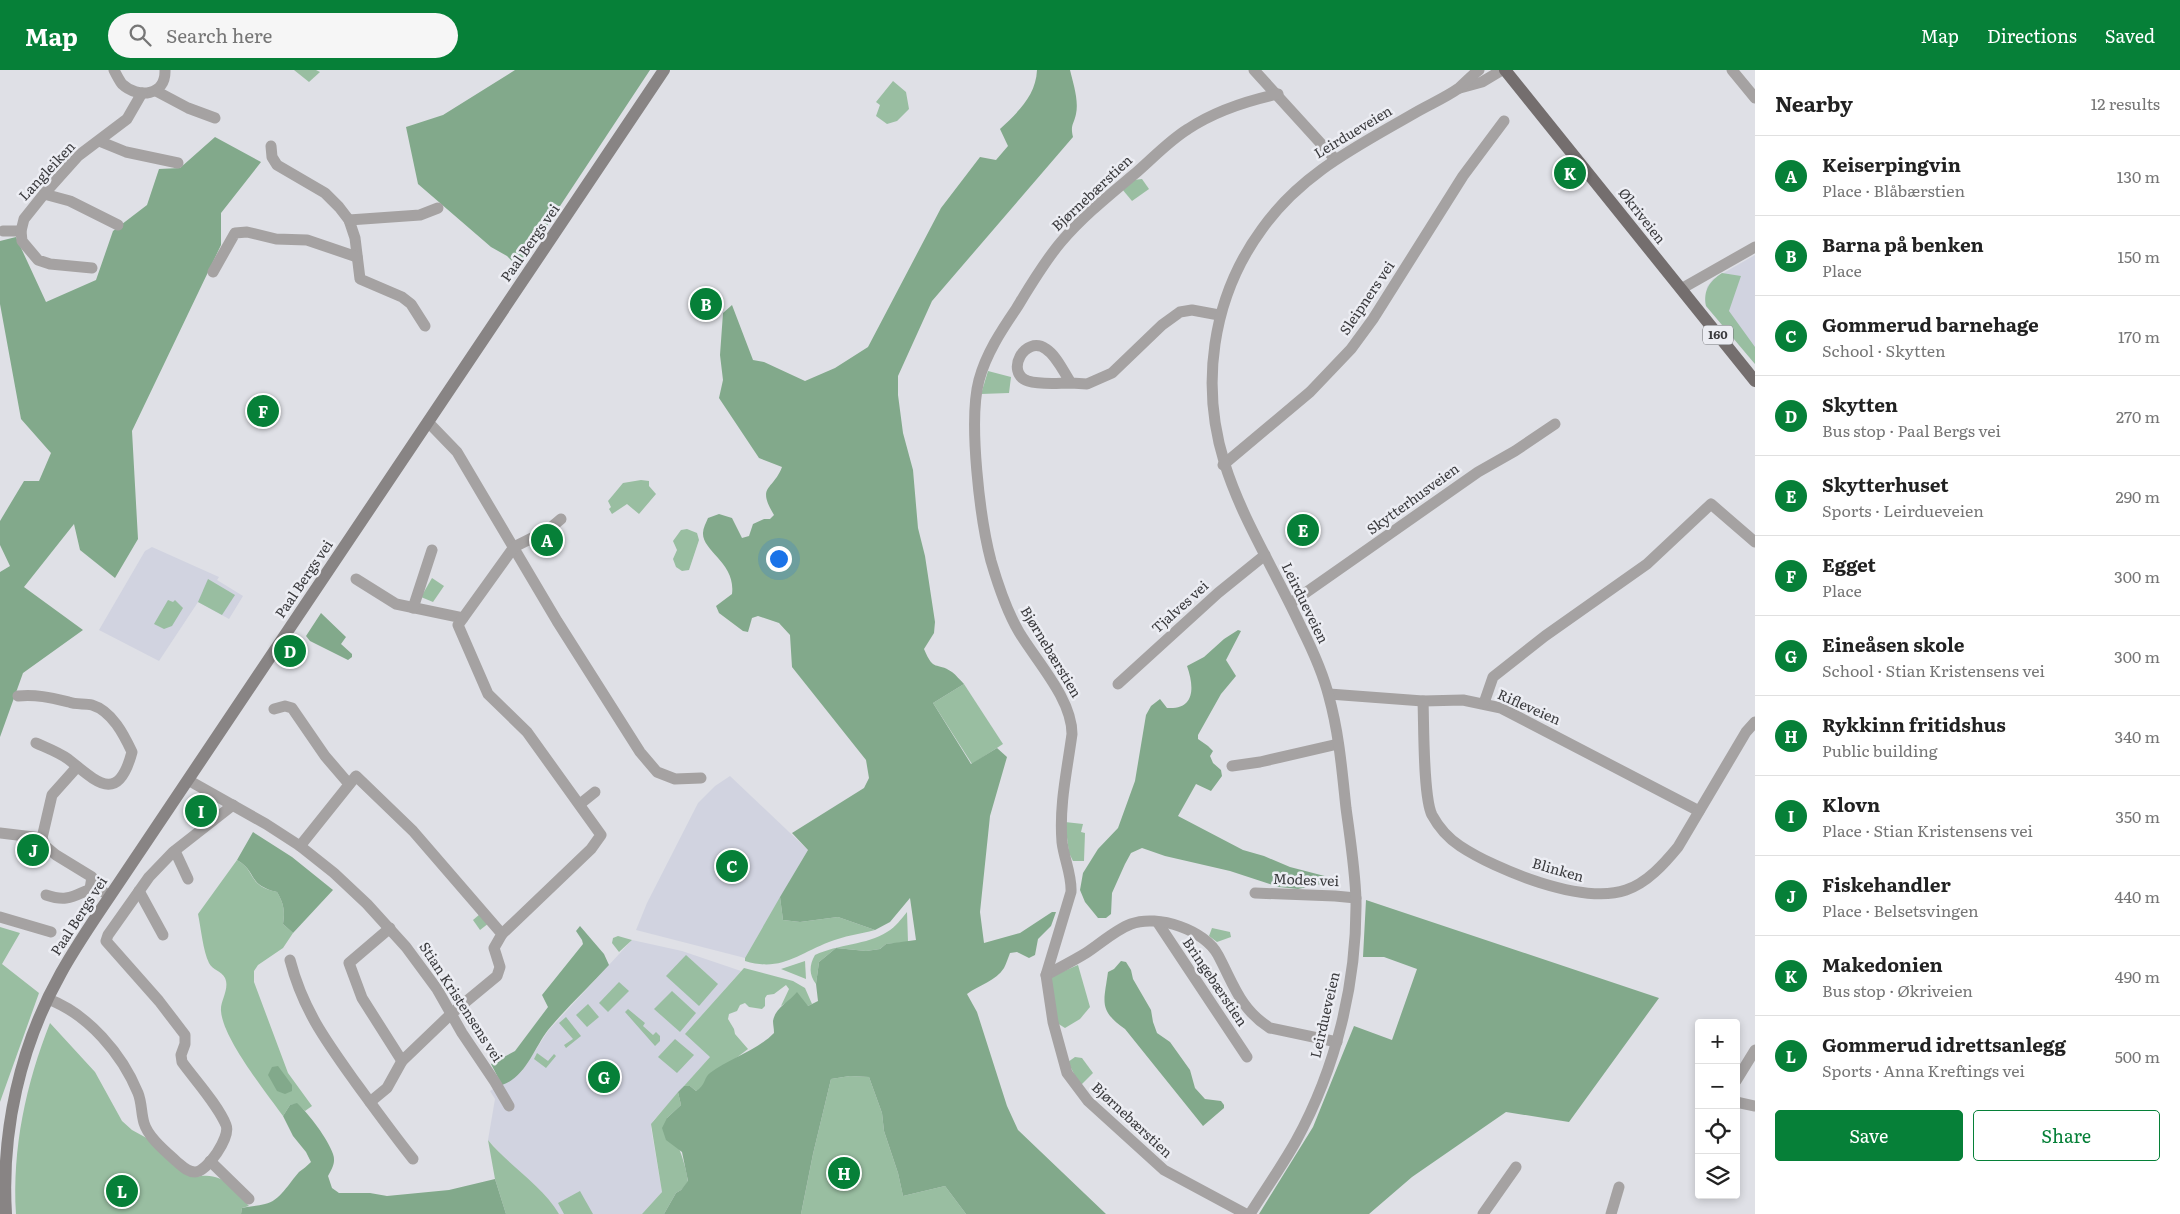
<!DOCTYPE html>
<html lang="en">
<head>
<meta charset="utf-8">
<style>
  :root { --surface:#fff; --page:#f6f6f6; --text:#222; --muted:#767676; --line:#e0e0e0; --accent:#068038 }
  body { margin:0; font-family:Literata,serif; background:var(--page); color:var(--text) }
  .controls { position:absolute; right:15px; bottom:15px; display:grid; overflow:hidden; border-radius:5px; box-shadow:0 2px 8px #0003 }
  .controls button { width:45px; height:45px; display:grid; place-items:center; padding:0; border:0; border-bottom:1px solid var(--line); background:var(--surface); color:var(--text); font:25px sans-serif }
  .you { position:absolute; left:778px; top:488px; width:18px; height:18px; margin:-12px; border:4px solid #fff; border-radius:50%; background:#1a73e8; box-shadow:0 0 0 8px #1a73e833 }
  .badge { display:grid; place-items:center; width:32px; height:32px; border-radius:50%; background:var(--accent); color:#fff; font-size:16px; font-weight:700 }
  .pin { position:absolute; translate:-50% -50%; border:2px solid #fff; box-shadow:0 1px 5px #0006 }
  .list { margin:0; padding:0; list-style:none }
  h2 { display:flex; justify-content:space-between; align-items:center; height:65px; margin:0; padding:0 20px; font-size:21px }
  h2 small { font-size:16px; font-weight:400; color:var(--muted) }
  .list li { display:grid; grid-template-columns:32px 1fr auto; gap:15px; align-items:center; box-sizing:border-box; height:80px; padding:0 20px; border-top:1px solid var(--line) }
  .list b { display:block; font-size:19px; white-space:nowrap }
  .list p { margin:0; font-size:16px; white-space:nowrap; color:var(--muted) }
  .list em { font-size:16px; font-style:normal; color:var(--muted) }
  .actions { display:flex; gap:10px; padding:15px 20px }
  .actions a { flex:1; padding:11px 0; border:1px solid var(--accent); border-radius:5px; text-align:center; font-size:18px; color:var(--accent) }
  .actions .main { background:var(--accent); color:#fff }
  .icon { flex:none; width:28px; height:28px; fill:none; stroke:currentColor; stroke-width:2; stroke-linecap:round; stroke-linejoin:round }
  .map { position:relative; flex:none; width:1755px; height:1144px; overflow:hidden }
  header { display:flex; align-items:center; gap:30px; box-sizing:border-box; height:70px; padding:0 25px; background:var(--accent); color:#fff }
  header strong { font-size:24px }
  nav { display:flex; gap:28px; margin-inline-start:auto; font-size:18px }
  .search { width:350px; height:45px; background:var(--page); display:flex; align-items:center; gap:12px; box-sizing:border-box; padding:0 18px; border-radius:28px; color:var(--muted); font-size:19px }
  main { display:flex }
  aside { flex:1; background:var(--surface) }
  .map>svg:first-child { display:block }
</style>
</head>
<body>
<header>
<strong>Map</strong>
<div class="search"><svg class="icon" aria-label="search" viewBox="0 0 24 24"><circle cx="10" cy="10" r="6"/><path d="M15 15l6 6"/></svg>Search here</div>
<nav><a>Map</a><a>Directions</a><a>Saved</a></nav>
</header>
<main>
<div class="map">
<svg width="1755" height="1144" viewBox="0 0 1755 1144">
  <rect width="100%" height="100%" fill="#dfe0e6"/>
  <g fill="#d1d3e0">
    <polygon points="1755,185 1755,294 1706,236 1705,230 1707,217 1713,209"/>
    <polygon points="152,477 219,507 217,510 243,526 229,549 198,532 159,591 99,560 145,481"/>
    <polygon points="730,706 808,780 745,888 636,860 647,833 698,733 715,716"/>
    <polygon points="632,870 682,881 741,901 705,942 735,969 710,987 653,1051 651,1058 662,1122 642,1144 559,1144 534,1115 510,1094 488,1070 495,1029 490,1021 522,1001 548,961"/>
  </g>
  <g fill="#99bea1">
    <polygon points="294,0 316,0 320,2 309,12"/>
    <polygon points="893,11 906,22 909,39 897,51 887,54 876,46 880,35 876,32"/>
    <polygon points="1142,109 1149,119 1132,131 1122,119 1133,110"/>
    <path d="M1722,203L1741,206L1729,241L1755,277V294L1706,236C1703,220 1710,211 1722,203Z"/>
    <polygon points="988,301 1011,307 1009,323 981,324"/>
    <polygon points="641,410 649,411 649,416 656,424 639,444 627,434 612,444 609,439 611,437 608,431 623,413"/>
    <polygon points="687,459 697,463 699,470 689,500 682,501 676,497 673,489 677,480 673,471 681,460"/>
    <polygon points="432,508 444,516 433,532 421,527"/>
    <polygon points="208,509 235,525 222,545 198,532"/>
    <polygon points="168,530 173,532 175,530 183,538 172,556 164,559 154,554"/>
    <polygon points="964,614 1003,674 972,694 933,633"/>
    <polygon points="1065,752 1083,754 1081,762 1085,763 1084,791 1073,791 1069,783"/>
    <path d="M237,790C257,801 246,815 277,822C284,834 285,841 283,854L293,863L283,878L258,895L254,901V912L288,1003L312,1036L305,1041L297,1034L290,1035L283,1046C266,1022 223,969 221,941C220,931 230,919 225,908C222,901 212,900 209,893C203,881 201,858 198,844Z"/>
    <path d="M780,827L783,850L800,852L838,847L875,860C860,864 844,866 829,872C798,884 781,902 745,891V888Z"/>
    <path d="M907,842L908,872L886,874L880,879L866,881L836,878L819,892L816,914C809,905 809,895 815,885C838,874 867,875 887,862C896,857 901,849 907,842Z"/>
    <polygon points="480,844 489,853 480,860 473,850"/>
    <polygon points="0,857 20,863 2,894 39,923 0,1032"/>
    <polygon points="1212,858 1230,862 1231,867 1217,872 1209,866"/>
    <polygon points="618,866 632,870 619,882 612,873 613,868"/>
    <polygon points="686,885 718,914 699,936 666,906"/>
    <polygon points="805,891 806,909 781,899"/>
    <polygon points="1078,895 1090,937 1080,949 1065,958 1057,953 1051,916 1052,906"/>
    <polygon points="744,898 793,911 805,918 812,934 808,936 789,931 781,936 789,919 786,915 774,924 767,925 765,928 765,936 762,939 749,937 745,933 740,935 737,941 729,944 728,949 734,959 735,964 748,979 706,1011 702,1018 696,1021 690,1016 684,1016 710,987 685,964"/>
    <polygon points="619,912 629,921 608,942 599,933"/>
    <polygon points="672,921 696,943 680,962 654,939"/>
    <polygon points="588,934 599,947 587,957 576,945"/>
    <polygon points="628,939 645,953 643,956 653,965 656,962 660,966 660,971 655,976 625,942"/>
    <polygon points="566,947 581,966 566,978 564,975 573,969 559,953"/>
    <path d="M50,953L95,1002L122,1051L132,1060L152,1071L195,1107C223,1101 231,1117 249,1136L242,1138L241,1144H16C12,1078 26,1014 50,953Z"/>
    <polygon points="675,969 694,985 677,1003 658,987"/>
    <polygon points="537,983 548,991 554,984 556,986 546,998 534,989"/>
    <polygon points="1075,987 1082,988 1093,1003 1080,1016 1068,992"/>
    <polygon points="850,1006 869,1007 882,1043 884,1061 898,1103 903,1126 945,1116 966,1144 801,1144 813,1084 831,1009"/>
    <path d="M678,1022L681,1035L667,1048C675,1070 685,1088 688,1112L681,1120L676,1123L664,1144H642L662,1122L651,1054Z"/>
    <path d="M488,1070C509,1096 542,1115 559,1144H506L495,1109Z"/>
    <polygon points="580,1121 593,1144 564,1144 558,1133"/>
  </g>
  <g fill="#82a98b">
    <polygon points="515,0 650,0 519,198 507,186 491,177 418,114 406,57 443,45"/>
    <path d="M1037,0H1070C1073,13 1079,30 1076,44C1074,54 1070,55 1073,67L932,231L898,306V325L903,363L913,400L918,458L925,486L935,552L934,563L924,579C934,603 936,591 952,602C956,605 960,610 964,614L933,633L971,694L997,678L1007,687L990,746L980,842L984,873L1020,863L1052,842H1056L1051,856L1038,869L1035,885L1029,888L1017,882L1010,883C1008,888 1006,894 1004,898C996,911 979,915 967,924L977,942L1007,1036L1018,1060L1106,1144H966L945,1116L903,1126L898,1103L884,1061L882,1043L869,1007L850,1006L831,1009L813,1084L801,1144H664L676,1123L681,1120L688,1111L682,1082L666,1070L662,1058L667,1048L681,1035L678,1022L684,1016H690L696,1021C706,1015 704,1007 710,1003C729,989 759,979 774,963C774,958 773,955 773,951C775,938 789,932 797,922L808,936L818,931L816,914L819,892L836,878L866,881L880,879L886,874L916,870L910,828L890,852L875,860L838,847L800,852L783,850L780,827L808,780L792,763L864,718L869,708L866,690L792,597L790,565L779,553L758,546L752,548L748,562L743,561L719,543L716,536L732,524C736,493 702,481 703,463C703,458 706,453 708,448L719,444L732,448L742,468L749,466L753,454L764,449H770L774,445C756,415 773,421 782,397L759,388L719,328L723,310L720,285L723,243L732,235L753,290L764,292L805,311L835,298L868,277L941,138L980,87L996,90L1008,76L1000,59C1017,43 1036,26 1037,0Z"/>
    <polygon points="215,67 261,92 221,143 221,175 132,361 138,469 115,508 80,480 74,454 24,517 83,560 23,603 0,667 0,502 10,496 0,475 0,451 24,411 39,411 51,383 21,349 0,234 0,171 16,167 46,232 96,210 113,161 147,135 159,99 180,98"/>
    <polygon points="321,543 346,567 341,574 352,584 352,587 348,590 310,571 306,566"/>
    <path d="M1238,560L1241,561L1226,590L1236,606L1221,624L1198,665V669L1208,676L1213,681L1210,686L1213,693L1221,700L1222,706L1211,721L1196,714L1178,746L1243,780L1264,786L1290,797L1340,810L1298,819L1279,817L1230,801L1165,786L1142,778L1131,783L1125,794L1112,823L1111,844L1106,848H1098L1085,832L1080,820L1083,803L1098,779L1118,758L1135,711L1146,645L1151,636L1160,629L1167,638C1196,640 1194,616 1187,596L1204,587L1224,569Z"/>
    <path d="M253,762L292,787L333,820L293,863L283,854C285,841 284,834 277,822C246,814 258,802 237,790Z"/>
    <polygon points="1366,830 1659,928 1569,1052 1506,1042 1412,1107 1369,1144 1259,1144 1313,1057 1354,956 1392,970 1417,899 1384,887 1363,887"/>
    <path d="M580,856L604,884L609,895C589,917 567,937 548,960C534,978 526,1007 502,1015L491,994L515,981L548,937L542,925L583,874L582,870L576,861Z"/>
    <path d="M1121,891L1126,892L1131,900L1133,909L1151,940L1153,952L1157,963L1170,972L1190,1000L1195,1018L1205,1029L1221,1031L1224,1035V1038L1203,1056L1125,959C1098,940 1104,932 1108,902L1114,899Z"/>
    <polygon points="278,996 292,1015 292,1021 285,1024 277,1021 268,1005 272,997"/>
    <path d="M297,1033C309,1044 328,1069 333,1084C336,1092 332,1099 328,1106L332,1118L339,1123H370L387,1126L449,1120L495,1109L506,1144H241L242,1138C250,1136 257,1136 265,1134C280,1131 289,1113 299,1102C303,1099 307,1096 311,1092L306,1082L293,1066L283,1046L290,1035Z"/>
  </g>
  <g fill="none" stroke-linecap="round" stroke-linejoin="round">
    <g stroke="#a5a2a2" stroke-width="11">
      <path d="M114,0C116,4 119,10 122,14C138,29 166,26 165,0"/>
      <polyline points="1254,0 1335,89"/>
      <polyline points="1732,0 1755,28"/>
      <polyline points="1460,18 1482,12 1502,0"/>
      <polyline points="156,21 188,38 215,48"/>
      <polyline points="99,71 126,82 178,93"/>
      <polyline points="271,76 272,87 277,95 325,123 339,137 349,150 355,168 360,209 402,227 411,234 425,256"/>
      <polyline points="44,124 70,131 118,155"/>
      <polyline points="349,150 420,145 438,138"/>
      <polyline points="3,161 21,161"/>
      <polyline points="92,198 50,194 38,190 22,171 21,161 24,149 44,124 78,86 127,49 142,23"/>
      <polyline points="213,202 235,163 247,162 276,169 307,170 357,187"/>
      <polyline points="1681,219 1755,177"/>
      <path d="M1071,313C1058,313 1041,315 1028,311C1004,303 1025,264 1046,279C1057,286 1064,303 1071,313L1087,314L1112,303L1162,255L1180,242L1192,240L1219,245"/>
      <polyline points="428,352 457,382 557,551 640,682 657,702 675,709 701,708"/>
      <polyline points="1223,395 1310,322 1351,279 1373,249 1463,106 1504,51"/>
      <polyline points="356,509 396,534 463,548"/>
      <polyline points="1291,533 1478,402 1515,381 1555,354"/>
      <polyline points="413,538 432,480"/>
      <polyline points="1118,614 1218,523 1265,485"/>
      <polyline points="1329,624 1423,631 1463,630 1501,638 1699,741"/>
      <path d="M18,626C36,624 52,628 69,632C76,635 85,633 92,635C112,641 124,665 132,682C118,735 97,712 68,689C58,682 47,678 36,673"/>
      <path d="M1423,631C1424,655 1423,727 1432,745C1439,758 1448,768 1460,776C1496,800 1583,835 1626,820C1647,813 1664,794 1678,777L1746,662L1755,652"/>
      <polyline points="1484,633 1493,607 1545,566 1647,494 1711,434 1755,472"/>
      <polyline points="274,639 285,636 292,638 325,686 349,714"/>
      <polyline points="1232,696 1260,692 1338,674"/>
      <polyline points="77,697 52,725 42,768 45,776 56,785 92,807 90,819"/>
      <polyline points="188,710 266,754 300,776 334,803 367,834 406,877 437,919 462,963 495,1012 509,1036"/>
      <polyline points="580,734 595,722"/>
      <polyline points="0,763 42,768"/>
      <polyline points="300,776 356,706 413,761 502,864 494,878 500,897 497,906 451,944 402,991 387,1018 370,1032"/>
      <polyline points="175,781 188,809"/>
      <polyline points="139,821 163,865"/>
      <polyline points="1255,823 1335,826 1356,828"/>
      <path d="M46,825C52,827 59,829 66,828C86,825 89,811 110,826"/>
      <polyline points="0,847 51,862"/>
      <polyline points="1158,853 1247,987"/>
      <polyline points="390,858 349,893 362,928 402,991"/>
      <polyline points="502,864 591,779 601,765 527,662 488,624 458,555 514,477 548,460 561,449"/>
      <path d="M290,890C303,940 326,971 356,1013C375,1039 393,1064 413,1089"/>
      <path d="M1046,905C1059,898 1073,891 1086,883C1100,874 1115,860 1131,854C1158,844 1205,860 1218,885C1234,915 1240,939 1270,958L1337,972"/>
      <path d="M48,929C88,944 122,984 138,1023C142,1033 141,1043 144,1053C148,1067 165,1081 176,1091C181,1095 187,1102 195,1102C207,1102 231,1067 226,1055C218,1035 195,1010 182,992L181,985L185,974V965L159,931L106,871L108,865L149,807L173,782L233,735"/>
      <polyline points="1736,1011 1755,980"/>
      <polyline points="1736,1032 1755,1036"/>
      <polyline points="210,1091 249,1129"/>
      <path d="M1246,1144L1164,1100L1088,1031L1067,1003L1053,952L1046,905L1071,822C1072,805 1064,789 1062,772C1059,735 1067,701 1072,664C1072,629 1037,592 1019,562C1006,540 998,515 991,491C980,449 968,351 979,310C986,284 1001,261 1016,239C1030,216 1044,192 1061,172C1084,145 1112,123 1138,101C1154,87 1170,70 1188,59C1215,41 1246,31 1278,24"/>
      <path d="M1250,1144C1265,1120 1282,1096 1296,1071C1336,998 1357,913 1356,830C1355,799 1350,768 1346,738C1342,701 1339,663 1329,627C1323,603 1313,581 1302,559C1257,461 1198,389 1215,274C1221,233 1237,193 1262,159C1301,104 1356,77 1413,44C1428,35 1445,28 1459,18C1466,12 1472,5 1479,0"/>
      <polyline points="1483,1144 1516,1097"/>
      <polyline points="1611,1144 1619,1117"/>
    </g>
    <path stroke="#888484" stroke-width="12" d="M6,1144C1,1061 20,976 61,903C76,876 93,851 110,826L664,0"/>
    <polyline stroke="#746e6e" stroke-width="12" points="1505,0 1755,311"/>
  </g>
  <g text-anchor="middle" stroke-width="5" stroke-linejoin="round" paint-order="stroke">
    <rect fill="#ecedf3" stroke="#6f7074" stroke-width="1" x="1703" y="255.5" width="30" height="19" rx="4"/>
    <g font-size="12" font-weight="bold" fill="#3a3a3d">
      <text x="1718" y="269">160</text>
    </g>
    <g font-size="14" fill="#3a3a3d" stroke="#ecedf3">
      <text transform="translate(1353 62) rotate(-31)" y="5">Leirdueveien</text>
      <text transform="translate(47 101) rotate(-47)" y="5">Langleiken</text>
      <text transform="translate(1092 123) rotate(-43)" y="5">Bjørnebærstien</text>
      <text transform="translate(1642 146) rotate(52)" y="5">Økriveien</text>
      <text transform="translate(530 173) rotate(-55)" y="5">Paal Bergs vei</text>
      <text transform="translate(1367 228) rotate(-56)" y="5">Sleipners vei</text>
      <text transform="translate(1413 429) rotate(-36)" y="5">Skytterhusveien</text>
      <text transform="translate(304 509) rotate(-56)" y="5">Paal Bergs vei</text>
      <text transform="translate(1305 533) rotate(64)" y="5">Leirdueveien</text>
      <text transform="translate(1180 537) rotate(-42)" y="5">Tjalves vei</text>
      <text transform="translate(1051 582) rotate(59)" y="5">Bjørnebærstien</text>
      <text transform="translate(1529 637) rotate(24)" y="5">Rifleveien</text>
      <text transform="translate(1558 800) rotate(16)" y="5">Blinken</text>
      <text transform="translate(1306 810) rotate(2)" y="5">Modes vei</text>
      <text transform="translate(79 846) rotate(-57)" y="5">Paal Bergs vei</text>
      <text transform="translate(1215 912) rotate(56)" y="5">Bringebærstien</text>
      <text transform="translate(461 932) rotate(57)" y="5">Stian Kristensens vei</text>
      <text transform="translate(1325 945) rotate(-77)" y="5">Leirdueveien</text>
      <text transform="translate(1132 1050) rotate(43)" y="5">Bjørnebærstien</text>
    </g>
  </g>
</svg>
<div class="controls">
<button>+</button>
<button>−</button>
<button><svg class="icon" aria-label="locate" viewBox="0 0 24 24"><circle cx="12" cy="12" r="6"/><path d="M12 2v4M12 18v4M2 12h4M18 12h4"/></svg></button>
<button><svg class="icon" aria-label="layers" viewBox="0 0 24 24"><path d="M12 4l9 5-9 5-9-5zM3 14l9 5 9-5"/></svg></button>
</div>
<div class="you"></div>
<div class="pin badge" style="left:547px;top:470px">A</div>
<div class="pin badge" style="left:706px;top:234px">B</div>
<div class="pin badge" style="left:732px;top:796px">C</div>
<div class="pin badge" style="left:290px;top:581px">D</div>
<div class="pin badge" style="left:1303px;top:460px">E</div>
<div class="pin badge" style="left:263px;top:341px">F</div>
<div class="pin badge" style="left:604px;top:1007px">G</div>
<div class="pin badge" style="left:844px;top:1103px">H</div>
<div class="pin badge" style="left:201px;top:741px">I</div>
<div class="pin badge" style="left:33px;top:780px">J</div>
<div class="pin badge" style="left:1570px;top:103px">K</div>
<div class="pin badge" style="left:122px;top:1121px">L</div>
</div>
<aside>
<h2>Nearby<small>12 results</small></h2>
<ul class="list">
<li><span class="badge">A</span><div><b>Keiserpingvin</b><p>Place · Blåbærstien</p></div><em>130 m</em></li>
<li><span class="badge">B</span><div><b>Barna på benken</b><p>Place</p></div><em>150 m</em></li>
<li><span class="badge">C</span><div><b>Gommerud barnehage</b><p>School · Skytten</p></div><em>170 m</em></li>
<li><span class="badge">D</span><div><b>Skytten</b><p>Bus stop · Paal Bergs vei</p></div><em>270 m</em></li>
<li><span class="badge">E</span><div><b>Skytterhuset</b><p>Sports · Leirdueveien</p></div><em>290 m</em></li>
<li><span class="badge">F</span><div><b>Egget</b><p>Place</p></div><em>300 m</em></li>
<li><span class="badge">G</span><div><b>Eineåsen skole</b><p>School · Stian Kristensens vei</p></div><em>300 m</em></li>
<li><span class="badge">H</span><div><b>Rykkinn fritidshus</b><p>Public building</p></div><em>340 m</em></li>
<li><span class="badge">I</span><div><b>Klovn</b><p>Place · Stian Kristensens vei</p></div><em>350 m</em></li>
<li><span class="badge">J</span><div><b>Fiskehandler</b><p>Place · Belsetsvingen</p></div><em>440 m</em></li>
<li><span class="badge">K</span><div><b>Makedonien</b><p>Bus stop · Økriveien</p></div><em>490 m</em></li>
<li><span class="badge">L</span><div><b>Gommerud idrettsanlegg</b><p>Sports · Anna Kreftings vei</p></div><em>500 m</em></li>
</ul>
<div class="actions"><a class="main">Save</a><a>Share</a></div>
</aside>
</main>
</body>
</html>
